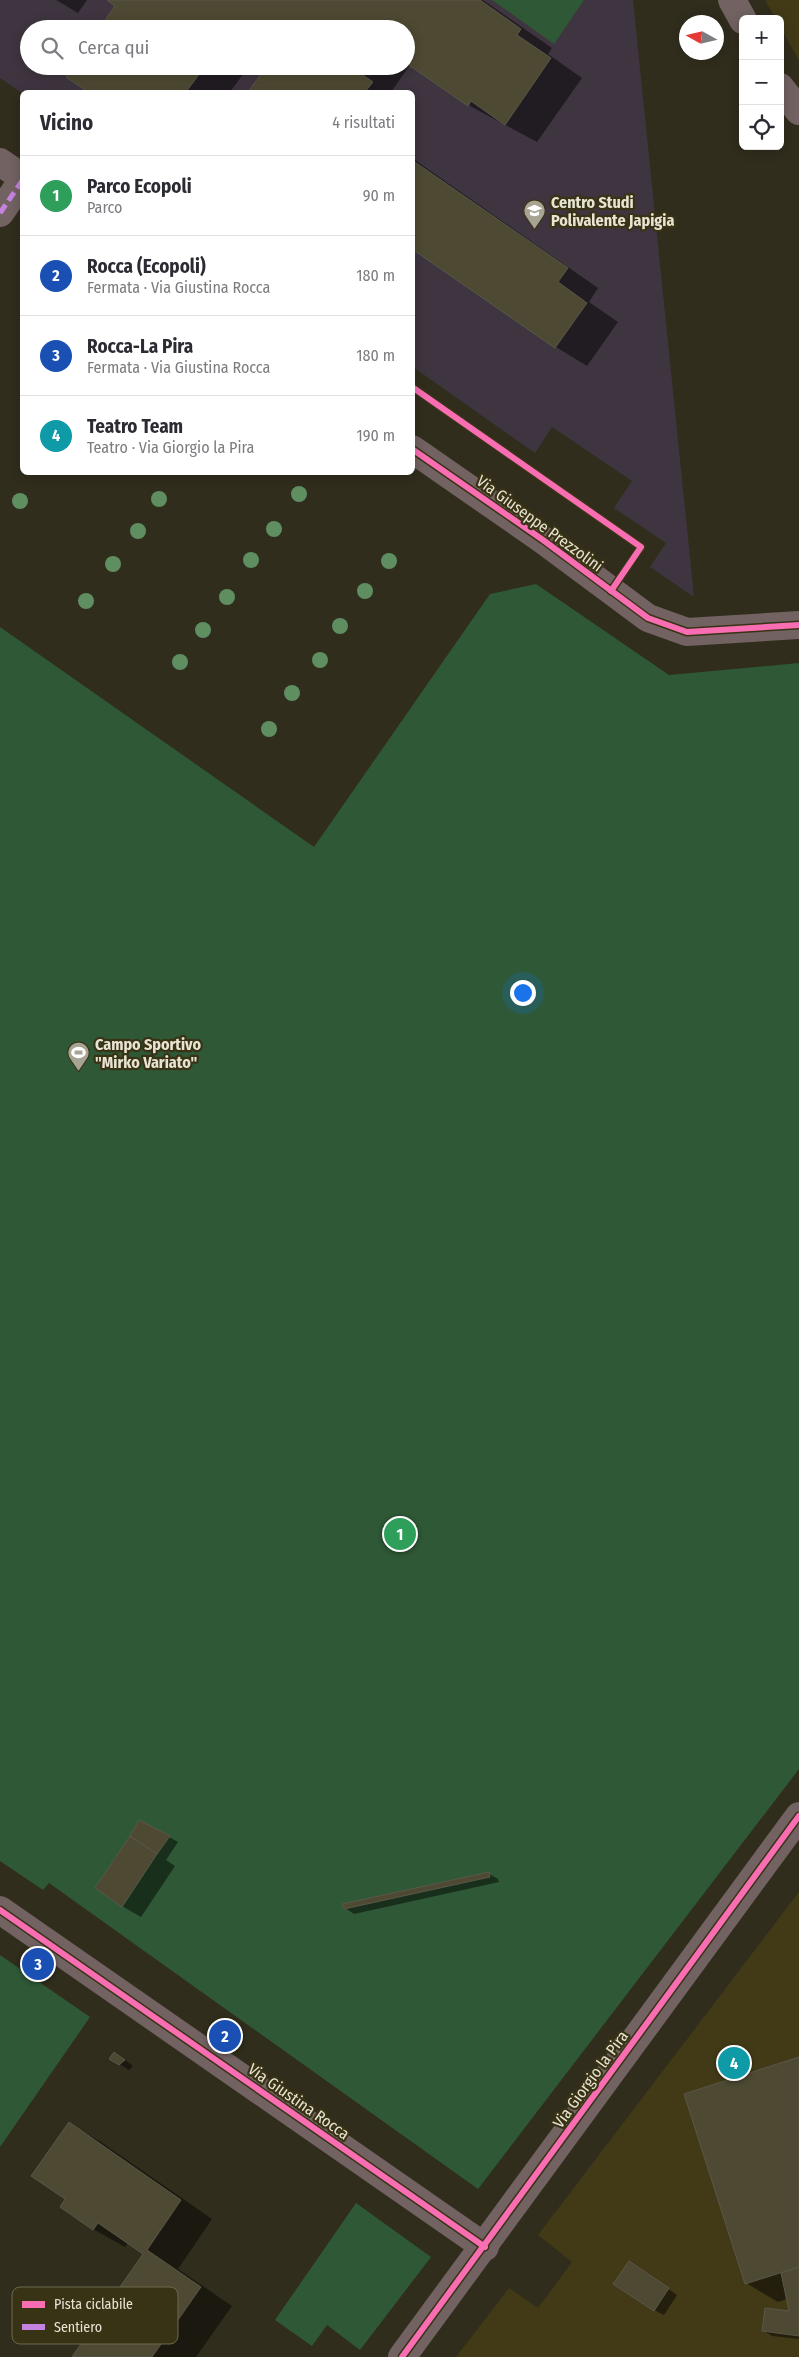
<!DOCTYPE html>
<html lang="it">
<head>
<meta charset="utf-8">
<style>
  :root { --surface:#fff; --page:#f7f7f7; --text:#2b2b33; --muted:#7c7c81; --line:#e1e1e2; --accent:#63615e }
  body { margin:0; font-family:"Fira Sans Condensed",sans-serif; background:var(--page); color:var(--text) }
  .controls { position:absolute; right:15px; top:15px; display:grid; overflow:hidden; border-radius:8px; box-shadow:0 2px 12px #0003 }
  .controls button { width:45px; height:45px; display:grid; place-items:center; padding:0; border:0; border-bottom:1px solid var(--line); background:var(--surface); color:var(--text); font:25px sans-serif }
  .compass { position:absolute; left:679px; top:15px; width:45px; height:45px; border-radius:50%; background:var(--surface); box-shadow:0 2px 12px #0003; rotate:278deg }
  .you { position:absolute; left:522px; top:992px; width:18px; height:18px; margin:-12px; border:4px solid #fff; border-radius:50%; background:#1a73e8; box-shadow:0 0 0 8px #1a73e833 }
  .badge { display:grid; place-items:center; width:32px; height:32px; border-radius:50%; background:var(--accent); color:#fff; font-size:16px; font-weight:700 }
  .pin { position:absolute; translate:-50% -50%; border:2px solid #fff; box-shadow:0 1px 5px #0006 }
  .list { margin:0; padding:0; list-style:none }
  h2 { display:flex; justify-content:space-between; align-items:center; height:65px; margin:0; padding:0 20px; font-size:21px }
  h2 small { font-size:16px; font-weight:400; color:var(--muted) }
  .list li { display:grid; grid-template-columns:32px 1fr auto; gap:15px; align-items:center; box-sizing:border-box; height:80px; padding:0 20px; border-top:1px solid var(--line) }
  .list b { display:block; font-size:19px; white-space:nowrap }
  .list p { margin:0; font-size:16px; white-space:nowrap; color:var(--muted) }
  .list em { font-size:16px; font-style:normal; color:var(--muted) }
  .icon { flex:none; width:28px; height:28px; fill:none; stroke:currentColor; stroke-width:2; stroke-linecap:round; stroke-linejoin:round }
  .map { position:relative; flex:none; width:799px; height:2357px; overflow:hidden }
  .search { position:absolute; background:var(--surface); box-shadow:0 2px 12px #0003; left:20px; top:20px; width:395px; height:55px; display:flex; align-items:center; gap:12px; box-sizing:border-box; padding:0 18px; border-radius:28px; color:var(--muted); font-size:19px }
  .panel { position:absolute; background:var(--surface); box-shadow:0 2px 12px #0003; left:20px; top:90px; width:395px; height:385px; border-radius:8px }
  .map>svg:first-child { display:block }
</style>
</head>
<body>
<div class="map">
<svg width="799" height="2357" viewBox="0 0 799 2357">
  <rect width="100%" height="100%" fill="#312d1d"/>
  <g fill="#423a17">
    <polygon points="765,0 799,0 799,60 780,27 780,19 776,19"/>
    <polygon points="799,1892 799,2357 456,2357 509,2288 538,2308 572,2262 538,2235"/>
  </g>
  <path fill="#3f3540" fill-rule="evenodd" d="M0,0H633L694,597L650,567L666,543L614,508L632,481L552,427L535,453L413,367L412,92L22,93L0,78ZM29,29H406V66H29Z"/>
  <g fill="#2e5836">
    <polygon points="492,0 584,0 554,44"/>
    <polygon points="536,584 669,675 799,663 799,1769 478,2189 49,1883 43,1890 0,1861 0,627 314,847 490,594"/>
    <polygon points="0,1955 90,2017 0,2147"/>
    <polygon points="356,2203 431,2257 360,2350 327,2325 312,2346 275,2320"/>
  </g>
  <g fill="#0007">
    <polygon points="56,0 87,0 78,13"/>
    <polygon points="109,0 483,0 552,48 548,54 582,78 537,142 468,105 410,65 391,92 250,92 265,70 261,66 406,66 406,29 117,5"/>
    <polygon points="74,66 249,66 230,92 90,92 67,76"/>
    <polygon points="412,158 598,288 589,302 618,322 587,366 556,347 412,248"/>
    <polygon points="140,1821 178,1842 166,1860 175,1866 141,1917 122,1906"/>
    <polygon points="488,1873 498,1879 499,1882 354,1914 345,1908"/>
    <polygon points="115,2054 124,2059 133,2066 129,2070 111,2059"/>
    <polygon points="799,2059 799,2339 772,2336 763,2330 791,2313 787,2299 778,2302 746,2283"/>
    <polygon points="69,2123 101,2142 212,2219 178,2269 232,2306 196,2357 73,2357 144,2254 128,2243 125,2247 93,2229 67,2199"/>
    <polygon points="638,2268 677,2295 664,2315 654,2310"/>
  </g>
  <g fill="#4e4932" stroke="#5a574a">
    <polygon points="107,0 480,0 521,29 517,35 551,58 505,125 471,101 468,106 406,63 406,29 99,29 115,6"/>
    <polygon points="73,66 205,66 186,92 88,92 66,77"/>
    <polygon points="258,66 365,66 360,73 373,82 365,92 248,92 264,70"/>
    <polygon points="412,160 568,268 558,282 587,303 555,348 412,249"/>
    <polygon points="139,1820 170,1836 157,1854 130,1836"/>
    <polygon points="130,1836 157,1854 122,1907 95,1888"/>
    <polygon points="489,1872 490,1877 344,1909 342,1904"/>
    <polygon points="114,2052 125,2060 119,2065 109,2059"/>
    <polygon points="799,2057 799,2267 745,2284 684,2094"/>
    <polygon points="69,2122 181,2200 147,2250 201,2287 152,2357 72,2357 106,2307 100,2303 109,2290 115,2294 143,2254 98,2223 93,2230 60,2207 65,2199 31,2176"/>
    <polygon points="629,2261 669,2288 654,2311 613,2284"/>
    <polygon points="799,2267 799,2336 762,2331 765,2308 789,2311 781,2273"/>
  </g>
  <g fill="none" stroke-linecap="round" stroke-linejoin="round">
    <g stroke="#726262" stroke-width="28">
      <polyline points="732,0 743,20"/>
      <polyline points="780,87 799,111"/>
      <polyline points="0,162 22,177"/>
      <polyline points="0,213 22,181"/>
      <polyline points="412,449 543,540 648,618 687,632 799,625"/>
      <polyline points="0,1910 485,2247"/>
      <polyline points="402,2357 799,1816"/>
    </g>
    <polyline stroke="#c483df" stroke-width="5" stroke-dasharray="10 5" stroke-linecap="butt" points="0,213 22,181"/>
    <defs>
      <g id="cycleway">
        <polyline points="412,387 641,547 611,591"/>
        <polyline points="412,449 543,540 648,618 687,632 799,625"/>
        <polyline points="0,1910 485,2247"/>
        <polyline points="402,2357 799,1816"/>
      </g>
    </defs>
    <use href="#cycleway" stroke="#393315" stroke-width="9"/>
    <use href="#cycleway" stroke="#f96db3" stroke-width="6"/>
  </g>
  <g fill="#5f8e61">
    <circle cx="299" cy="494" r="8"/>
    <circle cx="159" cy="499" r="8"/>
    <circle cx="20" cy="501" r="8"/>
    <circle cx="274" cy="529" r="8"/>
    <circle cx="138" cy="531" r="8"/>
    <circle cx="251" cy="560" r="8"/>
    <circle cx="389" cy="561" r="8"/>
    <circle cx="113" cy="564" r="8"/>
    <circle cx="365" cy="591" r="8"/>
    <circle cx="227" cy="597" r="8"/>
    <circle cx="86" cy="601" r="8"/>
    <circle cx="340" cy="626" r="8"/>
    <circle cx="203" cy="630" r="8"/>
    <circle cx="320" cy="660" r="8"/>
    <circle cx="180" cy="662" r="8"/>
    <circle cx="292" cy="693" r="8"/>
    <circle cx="269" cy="729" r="8"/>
  </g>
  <defs>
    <symbol id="school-pin" viewBox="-11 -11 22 30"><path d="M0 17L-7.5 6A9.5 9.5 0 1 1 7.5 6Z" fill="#a8a493" stroke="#393315"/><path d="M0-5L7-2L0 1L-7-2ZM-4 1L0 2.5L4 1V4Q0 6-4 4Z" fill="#fff"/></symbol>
    <symbol id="stadium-pin" viewBox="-11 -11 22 30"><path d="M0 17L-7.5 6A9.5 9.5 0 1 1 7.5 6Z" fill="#a8a493" stroke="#393315"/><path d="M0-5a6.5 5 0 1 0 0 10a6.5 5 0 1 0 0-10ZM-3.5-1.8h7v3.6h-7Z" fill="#fff"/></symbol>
  </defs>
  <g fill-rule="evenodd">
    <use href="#school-pin" x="522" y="198" width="25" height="34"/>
    <use href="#stadium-pin" x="66" y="1040" width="25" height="34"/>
  </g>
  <g text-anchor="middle" stroke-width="4.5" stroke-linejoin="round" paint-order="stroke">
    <g font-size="16" font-weight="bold" fill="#e8e4d3" stroke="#393315" text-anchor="start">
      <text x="551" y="208">Centro Studi<tspan x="551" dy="18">Polivalente Japigia</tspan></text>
      <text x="95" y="1050">Campo Sportivo<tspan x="95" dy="18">"Mirko Variato"</tspan></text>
    </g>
    <g font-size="16" fill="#e8e4d3" stroke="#393315">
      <text transform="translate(540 523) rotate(36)" y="6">Via Giuseppe Prezzolini</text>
      <text transform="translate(590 2079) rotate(-54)" y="6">Via Giorgio la Pira</text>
      <text transform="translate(299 2101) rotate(35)" y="6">Via Giustina Rocca</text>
    </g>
  </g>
  <rect x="12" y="2287" width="166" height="57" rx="8" fill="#393315" stroke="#6e684e" stroke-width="1"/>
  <rect x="22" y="2301" width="23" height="7" fill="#f96db3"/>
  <rect x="22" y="2324" width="23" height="6" fill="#c483df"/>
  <g font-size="14" fill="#e8e4d3">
    <text x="54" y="2309">Pista ciclabile</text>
    <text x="54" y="2332">Sentiero</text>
  </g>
</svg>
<div class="controls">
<button>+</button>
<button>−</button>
<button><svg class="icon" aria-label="locate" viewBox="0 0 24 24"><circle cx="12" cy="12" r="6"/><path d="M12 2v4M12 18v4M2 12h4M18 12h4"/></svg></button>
</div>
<svg class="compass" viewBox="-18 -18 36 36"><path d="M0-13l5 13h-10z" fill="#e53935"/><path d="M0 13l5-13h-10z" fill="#7c7c81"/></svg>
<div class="you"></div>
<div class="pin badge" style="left:400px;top:1534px;background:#2e9e5b">1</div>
<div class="pin badge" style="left:225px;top:2036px;background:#1a4fb4">2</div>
<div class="pin badge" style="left:38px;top:1964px;background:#1a4fb4">3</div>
<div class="pin badge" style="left:734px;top:2063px;background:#0f9aa8">4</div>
<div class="search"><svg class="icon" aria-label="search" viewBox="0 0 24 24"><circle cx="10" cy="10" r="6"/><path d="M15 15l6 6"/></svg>Cerca qui</div>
<section class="panel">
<h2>Vicino<small>4 risultati</small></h2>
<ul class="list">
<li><span class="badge" style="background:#2e9e5b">1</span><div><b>Parco Ecopoli</b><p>Parco</p></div><em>90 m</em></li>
<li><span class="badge" style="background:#1a4fb4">2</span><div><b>Rocca (Ecopoli)</b><p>Fermata · Via Giustina Rocca</p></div><em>180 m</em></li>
<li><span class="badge" style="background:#1a4fb4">3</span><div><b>Rocca-La Pira</b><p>Fermata · Via Giustina Rocca</p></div><em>180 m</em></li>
<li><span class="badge" style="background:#0f9aa8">4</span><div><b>Teatro Team</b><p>Teatro · Via Giorgio la Pira</p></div><em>190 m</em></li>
</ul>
</section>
</div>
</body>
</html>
